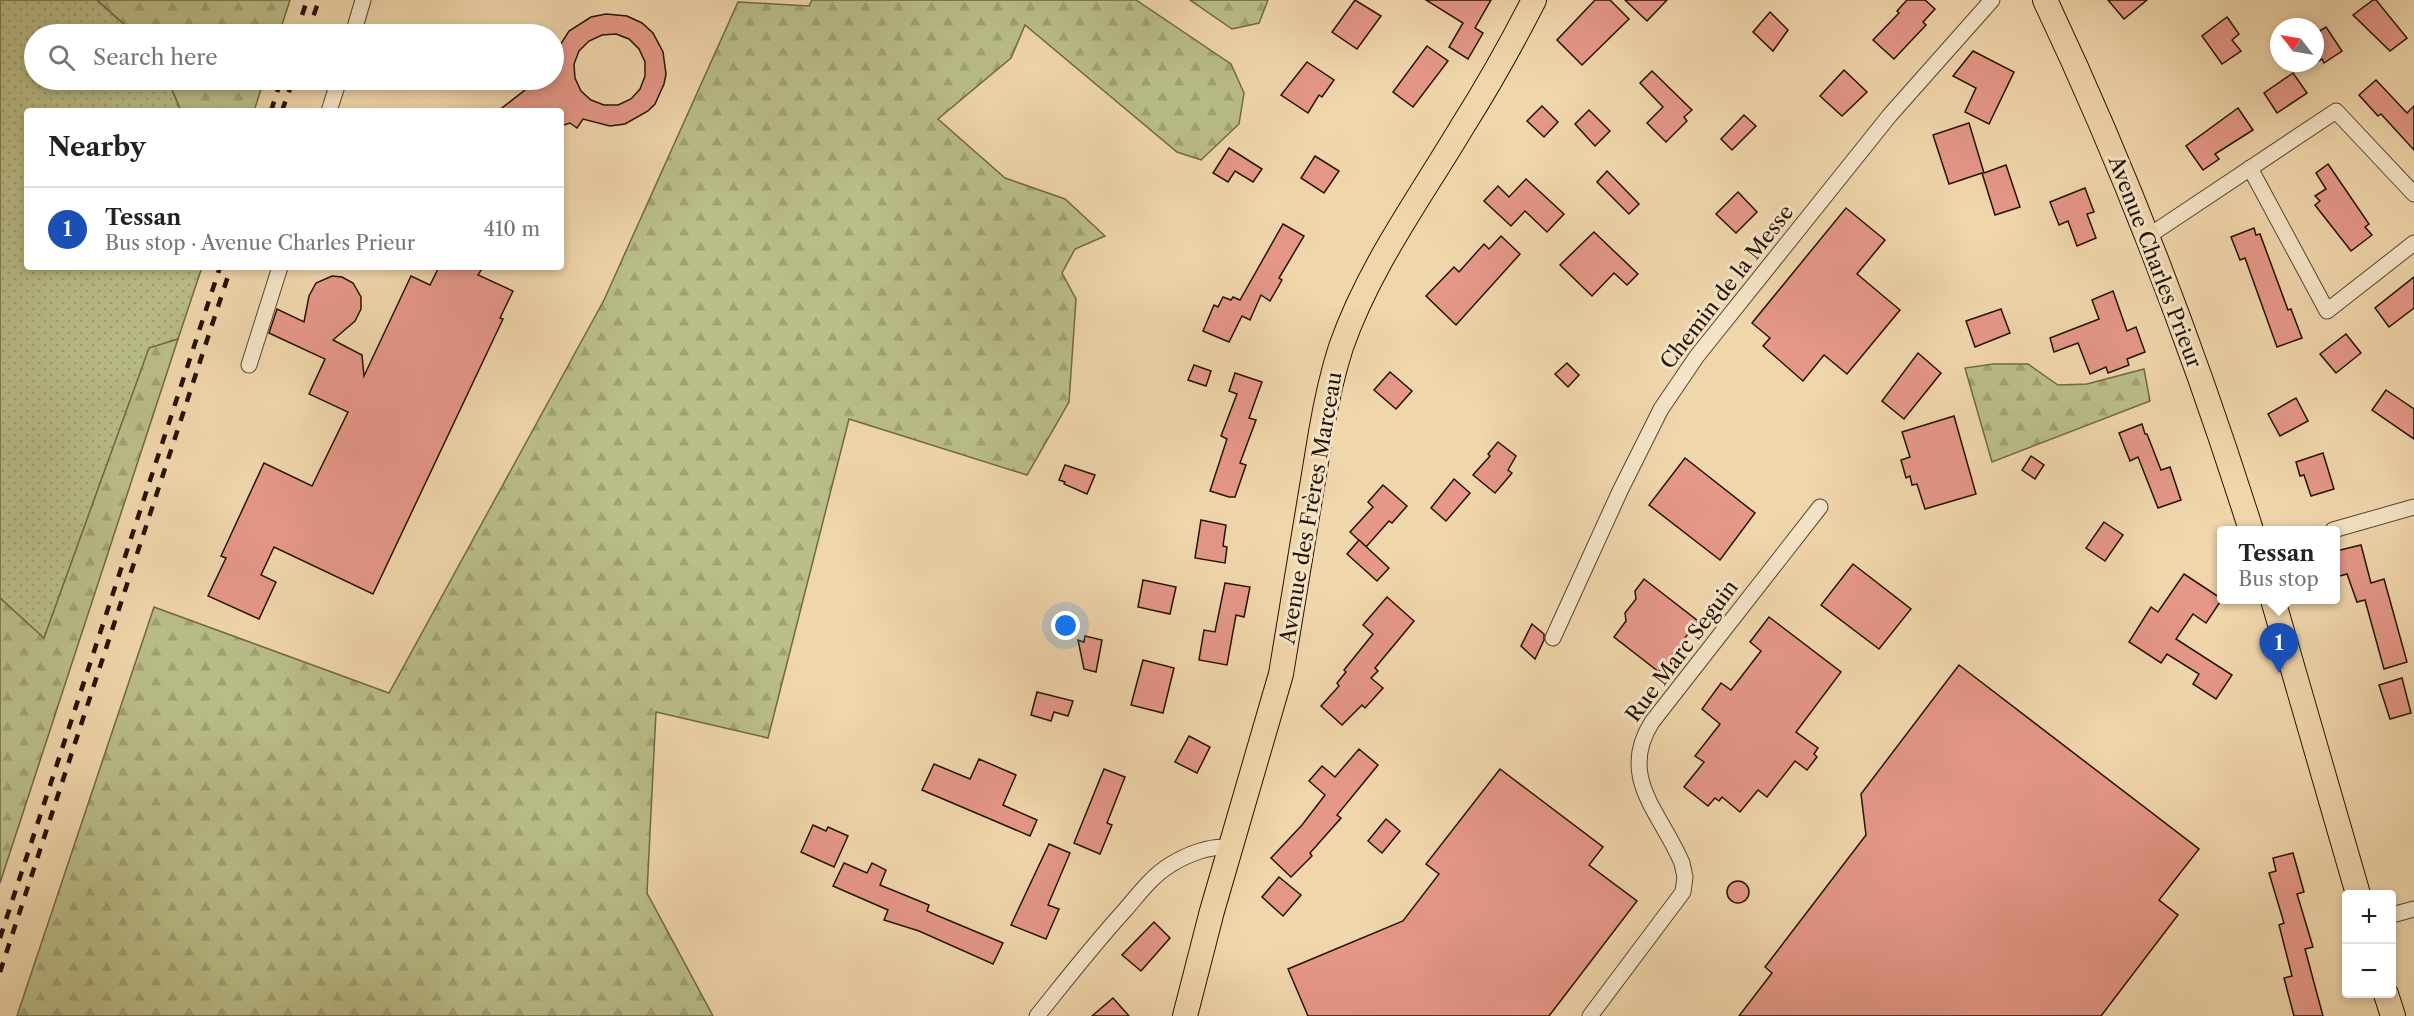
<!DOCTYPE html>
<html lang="en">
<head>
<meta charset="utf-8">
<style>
  :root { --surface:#fff; --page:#f2f2f2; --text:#222; --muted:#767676; --line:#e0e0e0; --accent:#8f2418 }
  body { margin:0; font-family:"Libre Caslon Text",serif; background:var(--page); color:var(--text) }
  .controls { position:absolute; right:18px; bottom:18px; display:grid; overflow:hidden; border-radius:6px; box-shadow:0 3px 9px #0003 }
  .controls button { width:54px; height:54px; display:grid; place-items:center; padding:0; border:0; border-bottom:2px solid var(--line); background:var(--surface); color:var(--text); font:30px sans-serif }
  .compass { position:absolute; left:2270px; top:18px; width:54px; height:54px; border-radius:50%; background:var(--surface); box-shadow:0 3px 9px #0003; rotate:301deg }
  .you { position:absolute; left:1066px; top:626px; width:21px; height:21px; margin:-15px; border:4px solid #fff; border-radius:50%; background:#1a73e8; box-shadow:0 0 0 9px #1a73e833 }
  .badge { display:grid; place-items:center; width:39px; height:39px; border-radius:50%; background:var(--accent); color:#fff; font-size:20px; font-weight:700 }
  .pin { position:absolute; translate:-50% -50px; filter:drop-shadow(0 2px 3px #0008) }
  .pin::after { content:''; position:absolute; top:32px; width:21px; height:18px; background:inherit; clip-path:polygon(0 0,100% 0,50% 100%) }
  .popup { position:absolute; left:2217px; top:526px; width:123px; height:78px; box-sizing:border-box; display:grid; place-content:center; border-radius:6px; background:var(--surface); filter:drop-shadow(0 2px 4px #0005); font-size:20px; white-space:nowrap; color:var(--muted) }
  .popup b { font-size:22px; color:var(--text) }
  .popup::after { content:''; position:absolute; left:50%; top:100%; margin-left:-12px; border:12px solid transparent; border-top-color:var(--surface) }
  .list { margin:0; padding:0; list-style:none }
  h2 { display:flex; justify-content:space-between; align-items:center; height:78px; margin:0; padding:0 24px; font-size:26px }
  h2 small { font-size:20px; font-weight:400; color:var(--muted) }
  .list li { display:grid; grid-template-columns:39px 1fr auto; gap:18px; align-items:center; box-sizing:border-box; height:84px; padding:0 24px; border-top:2px solid var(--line) }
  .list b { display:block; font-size:22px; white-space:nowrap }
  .list p { margin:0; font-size:20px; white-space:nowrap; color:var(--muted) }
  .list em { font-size:20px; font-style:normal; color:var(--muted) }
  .icon { flex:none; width:33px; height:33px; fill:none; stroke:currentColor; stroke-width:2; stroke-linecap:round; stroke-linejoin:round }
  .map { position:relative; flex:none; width:2414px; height:1016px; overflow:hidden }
  .search { position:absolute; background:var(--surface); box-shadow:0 3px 9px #0003; left:24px; top:24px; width:540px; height:66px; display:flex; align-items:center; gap:15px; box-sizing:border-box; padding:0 21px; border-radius:33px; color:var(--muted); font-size:22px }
  .panel { position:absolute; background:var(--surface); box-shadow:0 3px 9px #0003; left:24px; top:108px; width:540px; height:162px; border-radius:6px }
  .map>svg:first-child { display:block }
</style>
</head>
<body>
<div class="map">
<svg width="2414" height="1016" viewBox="0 0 2414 1016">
  <defs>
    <pattern id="grass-dots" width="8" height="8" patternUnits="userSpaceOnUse" patternTransform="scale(1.5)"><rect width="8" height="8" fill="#babe89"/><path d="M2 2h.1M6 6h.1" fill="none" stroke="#a0a275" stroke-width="1.8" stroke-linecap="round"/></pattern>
    <pattern id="forest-firs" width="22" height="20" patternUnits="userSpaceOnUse" patternTransform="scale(1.5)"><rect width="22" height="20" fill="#babe89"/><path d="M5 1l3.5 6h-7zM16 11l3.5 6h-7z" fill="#a0a275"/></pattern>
  </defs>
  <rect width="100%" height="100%" fill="#f0d6ab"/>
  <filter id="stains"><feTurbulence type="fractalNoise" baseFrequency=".00333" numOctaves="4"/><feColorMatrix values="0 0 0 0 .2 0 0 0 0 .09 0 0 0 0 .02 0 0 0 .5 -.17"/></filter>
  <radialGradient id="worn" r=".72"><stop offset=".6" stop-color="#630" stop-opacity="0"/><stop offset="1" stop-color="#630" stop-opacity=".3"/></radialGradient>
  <polygon fill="url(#grass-dots)" stroke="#6f6846" stroke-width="1.5" points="0,0 97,0 135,34 34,34 34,80 168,80 181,111 27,111 27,267 202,267 178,339 149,349 44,639 0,598"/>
  <g fill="url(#forest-firs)" stroke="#6f6846" stroke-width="1.5">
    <polygon points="97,0 290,0 279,34 135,34"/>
    <polygon points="812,0 1136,0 1231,64 1244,93 1239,124 1201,160 1177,152 1025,25 1011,58 938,119 1005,178 1065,199 1105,236 1075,249 1062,273 1076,299 1069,402 1027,475 849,419 768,738 656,712 647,893 713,1016 17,1016 154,607 389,693 604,300 738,2 809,6"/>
    <polygon points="1190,0 1268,0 1259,23 1232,29"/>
    <polygon points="168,80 264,80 254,111 181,111"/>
    <polygon points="178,339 0,883 0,598 44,638 149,348"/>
    <polygon points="1993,364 2028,364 2058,385 2087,384 2144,369 2150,401 1992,462 1965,368"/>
  </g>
  <g fill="#e59788" stroke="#241303" stroke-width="1.5" fill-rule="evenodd">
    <polygon points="1355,0 1381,16 1357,49 1332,32"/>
    <polygon points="1426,0 1491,0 1475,28 1483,33 1468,59 1449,47 1463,23"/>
    <polygon points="1595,0 1610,0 1629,19 1582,65 1557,40"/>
    <polygon points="1625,0 1667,0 1647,21"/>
    <polygon points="1907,0 1925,0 1935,9 1923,22 1926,25 1894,59 1873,40 1899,13 1897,11"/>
    <polygon points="2108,0 2147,0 2124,19"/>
    <polygon points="2373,0 2376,0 2407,38 2390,51 2353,15"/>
    <polygon points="1770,12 1788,30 1773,51 1753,32"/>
    <path d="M606,14L627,16L642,23L653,33L663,52L666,74L664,84L655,104L648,111L625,124L610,126L583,119L577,128L570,123L561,126V111H498L538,80H554L557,50L569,31L591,17ZM616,34L629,39L639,49L645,62V76L640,89L631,99L618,105H604L591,100L581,91L575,78L574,64L579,51L589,41L602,35Z"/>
    <polygon points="2227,17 2239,34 2232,40 2241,51 2222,64 2202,36"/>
    <polygon points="2326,27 2342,51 2324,63 2322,59 2315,63 2315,34"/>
    <polygon points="1427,46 1448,61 1413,107 1393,92"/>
    <polygon points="1973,51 2014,72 1989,124 1965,112 1976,88 1953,76"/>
    <polygon points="1307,62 1334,80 1322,97 1319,95 1308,113 1281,95"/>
    <polygon points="1844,70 1867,92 1842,116 1820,96"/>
    <polygon points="1652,71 1692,110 1684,117 1687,121 1666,142 1647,123 1663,107 1640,83"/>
    <polygon points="2293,73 2307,93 2277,113 2264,93"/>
    <polygon points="2376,80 2407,113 2414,106 2414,150 2381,114 2378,116 2359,95"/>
    <polygon points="1542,106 1558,122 1544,137 1527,121"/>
    <polygon points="2238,108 2253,130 2215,154 2219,159 2203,170 2186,146"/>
    <polygon points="1589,110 1610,131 1595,146 1575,124"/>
    <polygon points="1744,115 1756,126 1732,150 1721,139"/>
    <polygon points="1969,123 1984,173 2006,165 2020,207 1995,215 1982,173 1949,184 1933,135"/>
    <polygon points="1229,148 1262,169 1253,182 1235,171 1228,182 1213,173"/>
    <polygon points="1315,156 1339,171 1324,193 1301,178"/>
    <polygon points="2328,164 2369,224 2365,227 2372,235 2351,251 2315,205 2320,201 2315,196 2326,189 2316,173"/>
    <polygon points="1607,171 1639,204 1629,214 1597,182"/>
    <polygon points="1526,179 1564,214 1547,232 1525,211 1511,226 1484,201 1498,186 1509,197"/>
    <polygon points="2085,188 2094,212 2087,214 2096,238 2077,246 2068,221 2059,225 2050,202"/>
    <polygon points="1738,192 1757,212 1736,233 1716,214"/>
    <polygon points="1846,208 1885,240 1857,274 1900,310 1847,374 1824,355 1803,381 1763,346 1770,338 1752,323"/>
    <polygon points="1283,224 1304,236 1279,278 1282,280 1270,301 1261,295 1250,320 1242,316 1229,342 1203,331 1214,305 1218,307 1223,297 1231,300 1233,297 1240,300"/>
    <polygon points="2254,228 2256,235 2260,234 2288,310 2291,309 2302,338 2277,347 2245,258 2240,260 2231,237"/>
    <polygon points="1594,232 1638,274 1627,285 1614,273 1592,296 1560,265"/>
    <polygon points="1501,236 1520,254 1456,325 1426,296 1454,267 1459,272 1484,244 1489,249"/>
    <polygon points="439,267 483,267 478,275 513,291 500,318 503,319 373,594 274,547 261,575 276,582 259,619 208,596 226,558 221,556 264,463 312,486 348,412 309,394 325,359 269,333 277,309 304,322 309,296 316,283 332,276 342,277 353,283 361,297 361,309 355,321 333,340 362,355 364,376 411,276 430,285"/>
    <polygon points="2414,277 2414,308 2389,327 2375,308"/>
    <polygon points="2113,291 2127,331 2136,327 2145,352 2127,359 2129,365 2108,373 2106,367 2090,374 2078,343 2054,352 2050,338 2099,319 2092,300"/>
    <polygon points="2001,309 2010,333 1975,347 1966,321"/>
    <polygon points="2346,334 2361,353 2336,373 2320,354"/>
    <polygon points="1918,353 1941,373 1904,419 1882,401"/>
    <polygon points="1567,363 1579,375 1568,387 1555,374"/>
    <polygon points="1194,365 1211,371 1206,386 1188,380"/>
    <polygon points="1390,372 1412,391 1396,409 1374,390"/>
    <polygon points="1235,373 1262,382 1249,418 1256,420 1240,463 1246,465 1235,497 1229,497 1210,491 1227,439 1221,436 1237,394 1229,391"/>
    <polygon points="2386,390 2414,409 2414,439 2372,410"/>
    <polygon points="2296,398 2308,421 2280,436 2268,414"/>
    <polygon points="1954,416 1976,494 1925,509 1917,484 1912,485 1910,476 1906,478 1901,460 1910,457 1902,432"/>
    <polygon points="2142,424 2145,434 2147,434 2161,470 2170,467 2181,500 2158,508 2138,457 2130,461 2119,433"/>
    <polygon points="1498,442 1516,456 1508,470 1512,473 1495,493 1473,475 1490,456 1488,454"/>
    <polygon points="2323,453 2334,489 2311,496 2304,475 2300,476 2296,462"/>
    <polygon points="2031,456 2044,465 2035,479 2022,470"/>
    <polygon points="1685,458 1755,513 1720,560 1649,505"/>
    <polygon points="1065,465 1095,475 1087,494 1064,484 1065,482 1059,480"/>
    <polygon points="1454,479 1470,493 1446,521 1431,508"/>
    <polygon points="1383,485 1407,506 1392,523 1389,521 1366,547 1350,532 1373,507 1368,502"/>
    <polygon points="1201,520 1226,525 1223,546 1227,547 1225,563 1195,558"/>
    <polygon points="2104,522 2123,535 2105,561 2086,548"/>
    <polygon points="1359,540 1389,568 1377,581 1347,554"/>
    <polygon points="2361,545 2371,583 2384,579 2407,662 2384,669 2365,600 2357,602 2347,574 2336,577 2336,551"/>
    <polygon points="1853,564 1911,609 1879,649 1821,605"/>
    <polygon points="2184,574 2222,599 2206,623 2193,614 2176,639 2232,675 2216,699 2193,684 2199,674 2167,654 2161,663 2129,642 2151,607 2158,612"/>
    <polygon points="1644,579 1698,621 1659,672 1614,637 1626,621 1625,613 1636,599 1635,591"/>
    <polygon points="1143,580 1176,587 1170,614 1138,607"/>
    <polygon points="1225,583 1250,587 1244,617 1236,615 1227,665 1199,660 1204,630 1215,632"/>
    <polygon points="1387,597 1414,621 1375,668 1378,671 1371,678 1383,688 1365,708 1362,705 1342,725 1321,706 1339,686 1337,683 1346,672 1344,670 1373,634 1363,625"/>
    <polygon points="1769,617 1841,672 1796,732 1818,748 1814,754 1817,757 1807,770 1795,761 1767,797 1758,790 1740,812 1722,797 1719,801 1715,798 1708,806 1684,787 1704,762 1695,756 1720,724 1702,709 1721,683 1731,690 1761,651 1750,642"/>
    <polygon points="1532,624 1544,634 1544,640 1535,659 1521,646"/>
    <polygon points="1085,636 1102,640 1096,672 1084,669 1078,640 1084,642"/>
    <polygon points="1143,660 1174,668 1163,713 1131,705"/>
    <polygon points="1959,665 2199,849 2159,900 2178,915 2101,1016 1739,1016 1772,973 1765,967 1866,835 1861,794"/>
    <polygon points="2402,678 2411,713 2390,719 2379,685"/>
    <polygon points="1037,692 1073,701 1068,716 1054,712 1051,721 1031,715"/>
    <polygon points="1189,736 1210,747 1197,773 1175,762"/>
    <polygon points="1359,749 1378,765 1337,815 1341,818 1310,853 1312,856 1291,877 1271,858 1302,825 1325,795 1309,781 1322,766 1335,777"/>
    <polygon points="979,759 1016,775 1003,805 1037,820 1030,836 922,790 934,764 970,779"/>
    <polygon points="1104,769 1125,777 1107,823 1112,825 1100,854 1074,843"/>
    <polygon points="1500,769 1603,847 1589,865 1637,901 1549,1016 1308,1016 1288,969 1403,921 1439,874 1426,864"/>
    <polygon points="1386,819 1400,831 1382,853 1368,841"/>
    <polygon points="813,825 826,831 828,827 848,836 834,867 801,852"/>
    <polygon points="1049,844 1070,853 1048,905 1059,909 1046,939 1011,925"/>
    <polygon points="2293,853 2304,892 2297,894 2313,947 2305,949 2323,1016 2294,1016 2284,978 2292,976 2279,925 2284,923 2269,873 2276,871 2273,858"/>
    <polygon points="844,863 867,873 872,863 886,870 880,885 929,905 927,911 936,915 1003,943 993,964 919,931 884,920 888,910 833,886"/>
    <polygon points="1279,877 1301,895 1283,916 1262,897"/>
    <circle cx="1738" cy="892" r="11"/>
    <polygon points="1154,922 1170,938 1141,971 1122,955"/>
    <polygon points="1113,998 1129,1016 1092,1016"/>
  </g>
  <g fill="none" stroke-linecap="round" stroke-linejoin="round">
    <defs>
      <g id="minor">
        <polyline points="353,34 363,0"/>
        <polyline points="329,111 339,80"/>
        <polyline points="2250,168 2327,311 2414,243"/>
        <polyline points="2147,237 2336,111 2414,194"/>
        <polyline points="249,365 280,267"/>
        <polyline points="2333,530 2414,507"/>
        <polyline points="1553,638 1620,491 1661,409 1697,356 1890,115 1992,0"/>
        <polyline points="2392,915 2414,909"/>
        <path d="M1037,1016C1066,980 1094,944 1125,910C1139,894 1152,876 1170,865C1186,855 1212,844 1230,848"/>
        <path d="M1590,1016L1683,892L1685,877L1682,863C1661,813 1617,777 1652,722L1820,507"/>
      </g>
      <g id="primary">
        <path d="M2045,0C2126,171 2194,350 2251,530"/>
        <polyline points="2273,600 2358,894"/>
        <polyline points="2386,994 2393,1016"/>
        <path d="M1185,1016L1212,911L1281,674L1321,432C1326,403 1332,375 1341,347C1369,267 1419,199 1462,127C1488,86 1512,43 1534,0"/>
      </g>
    </defs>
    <use href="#minor" stroke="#57442d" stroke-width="17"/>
    <use href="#primary" stroke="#241303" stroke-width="26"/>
    <use href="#minor" stroke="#f5e4c8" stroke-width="15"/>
    <use href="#primary" stroke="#f0d6ab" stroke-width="24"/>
    <g stroke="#241303" stroke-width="4.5" stroke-dasharray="10 10" stroke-linecap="butt">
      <polyline points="296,34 307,0"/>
      <polyline points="307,34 319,0"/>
      <polyline points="271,111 281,80"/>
      <polyline points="282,111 293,80"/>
      <polyline points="0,938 220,267"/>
      <polyline points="0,972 231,267"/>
    </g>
  </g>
  <g text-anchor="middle" stroke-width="6" stroke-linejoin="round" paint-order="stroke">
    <g font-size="21" fill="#241303" stroke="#f5e4c8">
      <text transform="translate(2155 262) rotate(69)" y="7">Avenue Charles Prieur</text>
      <text transform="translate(1727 287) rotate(-52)" y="7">Chemin de la Messe</text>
      <text transform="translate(1311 508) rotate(-80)" y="7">Avenue des Frères Marceau</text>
      <text transform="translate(1682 651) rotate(-53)" y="7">Rue Marc Seguin</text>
    </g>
  </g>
  <rect width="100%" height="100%" filter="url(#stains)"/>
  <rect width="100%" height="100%" fill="url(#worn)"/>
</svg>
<div class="controls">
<button>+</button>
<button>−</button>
</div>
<svg class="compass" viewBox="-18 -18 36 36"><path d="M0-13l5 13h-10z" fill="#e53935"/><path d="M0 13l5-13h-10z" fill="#767676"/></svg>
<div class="you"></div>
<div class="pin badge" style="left:2279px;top:673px;background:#1a4fb4">1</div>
<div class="popup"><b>Tessan</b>Bus stop</div>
<div class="search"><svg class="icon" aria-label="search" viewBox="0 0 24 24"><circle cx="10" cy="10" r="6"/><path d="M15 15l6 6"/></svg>Search here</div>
<section class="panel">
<h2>Nearby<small></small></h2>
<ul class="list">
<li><span class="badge" style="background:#1a4fb4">1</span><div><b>Tessan</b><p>Bus stop · Avenue Charles Prieur</p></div><em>410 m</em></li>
</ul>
</section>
</div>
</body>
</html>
